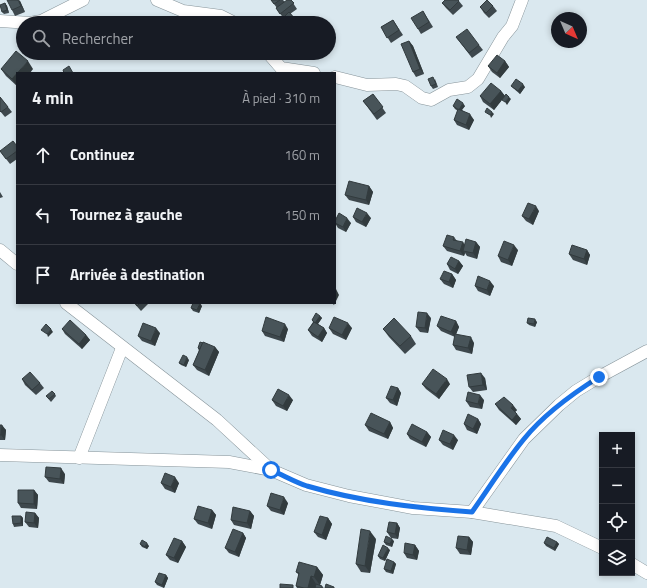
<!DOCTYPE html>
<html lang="fr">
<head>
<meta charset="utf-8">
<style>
  :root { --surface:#171b24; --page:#242831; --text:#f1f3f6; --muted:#9ea1a6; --line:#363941 }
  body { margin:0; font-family:"Titillium Web",sans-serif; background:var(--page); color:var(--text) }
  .controls { position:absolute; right:12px; bottom:12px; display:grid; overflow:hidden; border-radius:0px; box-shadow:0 2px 6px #0003 }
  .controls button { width:36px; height:36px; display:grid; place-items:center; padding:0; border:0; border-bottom:1px solid var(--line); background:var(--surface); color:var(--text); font:20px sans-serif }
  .compass { position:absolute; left:551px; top:12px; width:36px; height:36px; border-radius:50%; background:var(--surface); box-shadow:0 2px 6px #0003; rotate:136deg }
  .stop { position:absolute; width:12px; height:12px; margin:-9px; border:3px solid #1a73e8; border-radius:50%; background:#fff }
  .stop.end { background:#1a73e8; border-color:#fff; box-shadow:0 1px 4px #0008 }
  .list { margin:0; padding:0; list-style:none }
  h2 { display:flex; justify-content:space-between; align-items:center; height:52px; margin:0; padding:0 16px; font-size:17px }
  h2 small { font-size:13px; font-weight:400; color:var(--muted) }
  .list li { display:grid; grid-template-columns:26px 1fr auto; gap:12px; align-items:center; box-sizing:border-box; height:60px; padding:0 16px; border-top:1px solid var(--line) }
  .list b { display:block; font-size:15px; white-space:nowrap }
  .list em { font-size:13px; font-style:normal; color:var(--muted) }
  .icon { flex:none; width:22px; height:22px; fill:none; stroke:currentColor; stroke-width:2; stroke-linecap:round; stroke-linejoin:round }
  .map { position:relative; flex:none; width:647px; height:588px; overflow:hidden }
  .search { position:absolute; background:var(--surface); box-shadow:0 2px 6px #0003; left:16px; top:16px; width:320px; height:44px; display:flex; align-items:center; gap:10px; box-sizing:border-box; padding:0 14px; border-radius:22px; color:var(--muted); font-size:15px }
  .panel { position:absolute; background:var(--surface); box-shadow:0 2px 6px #0003; left:16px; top:72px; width:320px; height:232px; border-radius:0px }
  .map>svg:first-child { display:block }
</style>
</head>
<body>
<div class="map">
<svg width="647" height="588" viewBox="0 0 647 588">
  <rect width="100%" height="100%" fill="#dae8ef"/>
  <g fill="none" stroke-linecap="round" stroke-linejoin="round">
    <defs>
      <g id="minor">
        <polyline points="157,0 183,11 221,16 235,23"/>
        <polyline points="0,21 30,23 41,21 83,0"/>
        <polyline points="268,53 281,68 314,73"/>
        <polyline points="335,77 367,85 396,84 405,86 422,98 431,100 449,90 468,87 478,79 503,37 512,26 522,0"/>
        <polyline points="0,250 17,264"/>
        <polyline points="66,303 217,420 271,470"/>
        <polyline points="0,455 229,462 271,470 306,485 349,496 413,508 472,512 556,526 602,548"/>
        <polyline points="79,458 122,348"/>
        <polyline points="472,512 524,439 559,405 576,391 599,377 647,351"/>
        <polyline points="632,564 647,573"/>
      </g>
    </defs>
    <use href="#minor" stroke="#87949a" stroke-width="13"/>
    <use href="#minor" stroke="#fff" stroke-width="12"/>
  </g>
  <g fill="#3e484d">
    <polygon points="271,0 283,0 285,2 291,0 297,9 290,14 299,23 287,23 276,8 277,8"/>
    <polygon points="458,0 463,6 453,15 446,8 442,3"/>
    <polygon points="20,1 25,12 15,16 12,10"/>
    <polygon points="5,3 7,6 9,13 4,14 2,12"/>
    <polygon points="493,6 497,11 489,18 484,13 480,7"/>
    <polygon points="423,11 433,27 421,34 418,29"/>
    <polygon points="393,20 403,35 391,43 381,27"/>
    <polygon points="456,37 479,45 483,50 472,58"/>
    <polygon points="409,41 413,46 424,74 416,77 413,72"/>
    <polygon points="75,53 85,53 85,54 78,57"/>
    <polygon points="505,61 509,67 500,78 492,72 488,66"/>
    <polygon points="1,69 33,69 17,73 17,86 6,76"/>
    <polygon points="435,79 438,87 433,89 431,86"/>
    <polygon points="511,86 525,87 520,94 513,88"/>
    <polygon points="501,91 505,96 494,110 483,102 480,96"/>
    <polygon points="373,94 386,113 377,120 363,101"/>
    <polygon points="0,97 12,112 5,117 0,111"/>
    <polygon points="453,106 465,106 462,110 474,120 469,130 457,125 454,120 458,111 455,109"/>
    <polygon points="17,146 17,159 10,164 0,151"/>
    <polygon points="369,186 373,192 369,205 349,200 345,195"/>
    <polygon points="0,192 3,197 0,198"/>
    <polygon points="539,211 533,225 526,221 522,216"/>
    <polygon points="353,217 371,218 366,227 356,222"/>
    <polygon points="335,221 351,223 346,232 338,228 335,223"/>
    <polygon points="454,237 457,241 464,245 476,242 480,247 477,259 467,256 465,253 464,256 447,251 443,246"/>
    <polygon points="518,250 512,266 501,262 498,256"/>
    <polygon points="587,250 590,255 587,265 573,260 569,254"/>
    <polygon points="459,261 463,266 458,274 450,270 447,264"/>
    <polygon points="452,274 456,280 453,288 444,284 440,279"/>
    <polygon points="475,286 494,286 490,296 478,291"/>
    <polygon points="134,303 149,303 141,311"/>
    <polygon points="202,306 199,313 193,311 191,308"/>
    <polygon points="320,316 322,318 318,324 324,328 327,333 322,342 312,336 308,330 313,322 312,320"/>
    <polygon points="431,318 428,333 420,332 416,327"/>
    <polygon points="456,321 459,327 456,334 474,343 472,354 456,350 453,345 455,337 441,331 437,326"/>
    <polygon points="537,322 535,327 529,325 527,323"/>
    <polygon points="329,328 352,328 346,340 333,334"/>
    <polygon points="62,329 86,335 90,340 82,349 65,334"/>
    <polygon points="288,329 284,342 265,336 262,331"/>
    <polygon points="383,329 411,336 416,344 405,354 389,337"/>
    <polygon points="160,333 155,346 142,341 138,336"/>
    <polygon points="215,347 219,352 209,376 197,370 193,365 199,351 198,348"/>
    <polygon points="189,360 186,367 181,365 179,363"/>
    <polygon points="485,378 487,390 473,392 469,387"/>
    <polygon points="22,379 40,383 44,388 36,395 25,385"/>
    <polygon points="422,384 450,384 439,399 426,389"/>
    <polygon points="398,388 401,393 397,406 390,403 386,398"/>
    <polygon points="55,394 56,396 51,402 46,396"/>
    <polygon points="272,400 293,400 287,411 276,406"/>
    <polygon points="484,400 482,409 470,407 466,401"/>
    <polygon points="495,404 517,410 515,412 521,419 516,425 499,410"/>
    <polygon points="478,419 481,424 477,434 467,430 464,424"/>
    <polygon points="390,422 393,428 388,439 369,431 365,425"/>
    <polygon points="0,425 6,430 5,440 0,440"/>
    <polygon points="427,432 431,437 426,447 410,439 407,434"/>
    <polygon points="439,440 458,440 453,450 443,445"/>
    <polygon points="65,474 64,484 49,482 45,477"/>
    <polygon points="161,483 179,483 175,493 165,489"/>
    <polygon points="34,490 38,495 37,509 21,508 18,503"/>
    <polygon points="288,503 284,515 271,511 267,506"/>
    <polygon points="212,510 216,515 212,529 198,524 194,519"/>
    <polygon points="250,511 254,516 251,529 234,525 231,520"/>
    <polygon points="35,513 39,518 38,528 29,527 25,522"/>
    <polygon points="21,516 23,518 23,526 14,527 13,524"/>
    <polygon points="328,518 332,524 326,540 318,537 314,532"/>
    <polygon points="397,523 400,528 398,539 391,538 387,532"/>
    <polygon points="243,533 246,538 239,557 229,553 225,548"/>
    <polygon points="469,537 473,542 471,555 460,554 456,548"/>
    <polygon points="376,539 370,573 361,572 356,564"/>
    <polygon points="182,541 186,547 178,563 170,560 166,555"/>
    <polygon points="394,541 392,547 386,545 384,542"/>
    <polygon points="557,542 559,544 555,551 546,546 544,543"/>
    <polygon points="140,544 149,546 147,549 142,547"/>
    <polygon points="415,545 419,551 417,560 407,558 404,553"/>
    <polygon points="390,550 385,561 380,559 378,556"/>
    <polygon points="394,562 396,564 393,574 386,572 384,569"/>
    <polygon points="317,567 323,575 320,585 324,588 297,588 296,586 299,575 296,572"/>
    <polygon points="166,575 168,578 164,588 157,585 155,582"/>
  </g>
  <g fill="#323b3e">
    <polygon points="18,0 19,0 20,1 25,12 21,6"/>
    <polygon points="5,3 7,6 9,13 7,10"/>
    <polygon points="409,41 413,46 424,74 420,69"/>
    <polygon points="28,61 33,69 30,73 17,73"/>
    <polygon points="505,61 509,67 500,78 497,73"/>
    <polygon points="17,73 17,86 12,79"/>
    <polygon points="523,84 525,87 520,94 518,91"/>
    <polygon points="501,91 505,96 494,110 490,104"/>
    <polygon points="509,97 511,99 507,105 505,102"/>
    <polygon points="463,103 465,106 460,112 459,110"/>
    <polygon points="492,112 494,114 491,118 490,115"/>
    <polygon points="470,114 474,120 469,130 466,125"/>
    <polygon points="369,186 373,192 369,205 366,200"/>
    <polygon points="536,206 539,211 533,225 529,219"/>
    <polygon points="367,213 371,218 366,227 362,222"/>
    <polygon points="347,218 351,223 346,232 343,227"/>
    <polygon points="463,242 466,247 463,251 465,253 464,256 460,251"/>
    <polygon points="476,242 480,247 477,259 473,253"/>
    <polygon points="514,245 518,250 512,266 508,260"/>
    <polygon points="587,250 590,255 587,265 584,259"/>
    <polygon points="459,261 463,266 458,274 455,269"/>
    <polygon points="452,274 456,280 453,288 449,282"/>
    <polygon points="490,281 494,286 490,296 487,290"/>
    <polygon points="336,289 339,295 334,305 332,303 335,303"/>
    <polygon points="200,303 202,306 199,313 197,310"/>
    <polygon points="427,313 431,318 428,333 425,328"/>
    <polygon points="320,316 322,318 317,325 315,323"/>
    <polygon points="535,319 537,322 535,327 534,324"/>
    <polygon points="456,321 459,327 455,337 451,332"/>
    <polygon points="348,323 352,328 346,340 342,335"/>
    <polygon points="285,324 288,329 284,342 280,337"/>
    <polygon points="156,328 160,333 155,346 151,341"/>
    <polygon points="324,328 327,333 322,342 318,337"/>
    <polygon points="51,329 53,332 48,337 47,334"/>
    <polygon points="86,335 90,340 82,349 79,344"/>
    <polygon points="471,337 474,343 472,354 468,348"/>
    <polygon points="215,347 219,352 209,376 205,370"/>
    <polygon points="187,357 189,360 186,367 184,365"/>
    <polygon points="481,373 485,378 487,390 483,385"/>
    <polygon points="447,379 450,384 439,399 436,394"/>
    <polygon points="398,388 401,393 397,406 393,400"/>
    <polygon points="289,395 293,400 287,411 283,406"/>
    <polygon points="480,395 484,400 482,409 478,404"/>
    <polygon points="513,405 517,410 514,413 511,408"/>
    <polygon points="517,414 521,419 516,425 512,420"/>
    <polygon points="478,419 481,424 477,434 473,429"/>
    <polygon points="390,422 393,428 388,439 384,434"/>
    <polygon points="2,425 6,430 5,440 1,435"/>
    <polygon points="427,432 431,437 426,447 422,442"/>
    <polygon points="454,435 458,440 453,450 450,444"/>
    <polygon points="61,468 65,474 64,484 60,479"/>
    <polygon points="175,477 179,483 175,493 171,487"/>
    <polygon points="34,490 38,495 37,509 34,504"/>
    <polygon points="284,497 288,503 284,515 280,510"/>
    <polygon points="212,510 216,515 212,529 208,523"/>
    <polygon points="250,511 254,516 251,529 247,523"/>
    <polygon points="35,513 39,518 38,528 34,523"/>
    <polygon points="21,516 23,518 23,526 21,523"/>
    <polygon points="328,518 332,524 326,540 322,535"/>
    <polygon points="397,523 400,528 398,539 395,534"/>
    <polygon points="370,531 376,539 370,573 365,566"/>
    <polygon points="243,533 246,538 239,557 235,552"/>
    <polygon points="469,537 473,542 471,555 467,550"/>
    <polygon points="392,539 394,541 392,547 390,544"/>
    <polygon points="182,541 186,547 178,563 174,558"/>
    <polygon points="557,542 559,544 555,551 554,548"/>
    <polygon points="147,543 149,546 147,549 145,547"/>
    <polygon points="415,545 419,551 417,560 413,555"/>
    <polygon points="388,548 390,550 385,561 383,558"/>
    <polygon points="394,562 396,564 393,574 391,571"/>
    <polygon points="317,567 323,575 320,585 314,577"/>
    <polygon points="166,575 168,578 164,588 162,585"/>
    <polygon points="311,576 316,584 315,588 308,588"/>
  </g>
  <g fill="#485459" stroke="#323b3e">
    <polygon points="7,0 18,0 21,6 12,10"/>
    <polygon points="271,0 280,0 274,4"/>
    <polygon points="287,0 291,0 294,3 280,14 276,8"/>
    <polygon points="445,0 458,0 459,1 450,10 442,3"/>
    <polygon points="487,0 493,6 486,13 480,7"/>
    <polygon points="5,3 7,10 2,12 0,5"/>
    <polygon points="423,11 429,22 418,29 411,18"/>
    <polygon points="289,12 297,21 295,23 288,23 283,18"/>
    <polygon points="393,20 399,30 387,38 381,27"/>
    <polygon points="467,29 479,45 469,53 456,37"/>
    <polygon points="409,41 420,69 413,72 401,44"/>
    <polygon points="16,51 28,61 12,79 1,69"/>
    <polygon points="497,55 505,61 497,73 488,66"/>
    <polygon points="69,66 73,73 64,73 63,70"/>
    <polygon points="433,77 436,84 431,86 428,79"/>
    <polygon points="516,79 523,84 518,91 511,86"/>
    <polygon points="491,83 501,91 490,104 480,96"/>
    <polygon points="373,94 383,107 374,114 363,101"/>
    <polygon points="506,94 509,97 505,102 502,100"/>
    <polygon points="0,97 8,107 1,112 0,111"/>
    <polygon points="457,99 463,103 459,110 453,106"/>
    <polygon points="487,108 492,112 490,115 485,112"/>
    <polygon points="458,109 470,114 466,125 454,120"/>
    <polygon points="13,141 17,146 17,151 6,159 0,151"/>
    <polygon points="349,181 369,186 366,200 345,195"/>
    <polygon points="528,203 536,206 529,219 522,216"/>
    <polygon points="357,208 367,213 362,222 353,217"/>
    <polygon points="339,213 347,218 343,227 335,223 335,221"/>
    <polygon points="447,235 454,237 453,240 463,242 460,251 443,246"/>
    <polygon points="466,239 476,242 473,253 463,251"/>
    <polygon points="504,241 514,245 508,260 498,256"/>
    <polygon points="572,245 587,250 584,259 569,254"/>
    <polygon points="451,257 459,261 455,269 447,264"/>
    <polygon points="444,271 452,274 449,282 440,279"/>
    <polygon points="478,276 490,281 487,290 475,286"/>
    <polygon points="135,303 140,303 137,306"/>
    <polygon points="193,303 200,303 197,310 191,308"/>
    <polygon points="418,312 427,313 425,328 416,327"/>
    <polygon points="316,313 320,316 315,323 312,320"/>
    <polygon points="441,316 456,321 451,332 437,326"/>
    <polygon points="266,317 285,324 280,337 262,331"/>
    <polygon points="334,317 348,323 342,335 329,328"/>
    <polygon points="394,318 411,336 400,346 383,329"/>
    <polygon points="528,318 535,319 534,324 527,323"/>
    <polygon points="70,320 86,335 79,344 62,329"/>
    <polygon points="314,322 324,328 318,337 308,330"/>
    <polygon points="143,323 156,328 151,341 138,336"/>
    <polygon points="46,324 51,329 47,334 41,330"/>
    <polygon points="455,334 471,337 468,348 453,345"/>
    <polygon points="200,342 203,343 200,349 198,348"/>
    <polygon points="203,342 215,347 205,370 193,365"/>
    <polygon points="183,355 187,357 184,365 179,363"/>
    <polygon points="433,369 447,379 436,394 422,384"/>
    <polygon points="30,372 40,383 32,390 22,379"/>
    <polygon points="481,373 483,385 469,387 467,375"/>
    <polygon points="391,386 398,388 393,400 386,398"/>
    <polygon points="278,389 289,395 283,406 272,400"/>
    <polygon points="52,391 55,394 49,399 46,396"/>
    <polygon points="468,392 480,395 478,404 466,401"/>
    <polygon points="504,397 513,405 511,408 517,414 512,420 495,404"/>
    <polygon points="371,413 390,422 384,434 365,425"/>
    <polygon points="468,414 478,419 473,429 464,424"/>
    <polygon points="412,424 427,432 422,442 407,434"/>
    <polygon points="0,425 2,425 1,435 0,435"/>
    <polygon points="443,430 454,435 450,444 439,440"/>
    <polygon points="46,467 61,468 60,479 45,477"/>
    <polygon points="165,473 175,477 171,487 161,483"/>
    <polygon points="18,490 34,490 34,504 18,503"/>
    <polygon points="271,493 284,497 280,510 267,506"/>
    <polygon points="198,506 212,510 208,523 194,519"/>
    <polygon points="233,507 250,511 247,523 231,520"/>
    <polygon points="26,512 35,513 34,523 25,522"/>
    <polygon points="12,516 21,516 21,523 13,524"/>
    <polygon points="320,516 328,518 322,535 314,532"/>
    <polygon points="389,522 397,523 395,534 387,532"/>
    <polygon points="233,529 243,533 235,552 225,548"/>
    <polygon points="361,529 370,531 365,566 356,564"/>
    <polygon points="386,536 392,539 390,544 384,542"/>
    <polygon points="458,536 469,537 467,550 456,548"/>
    <polygon points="547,537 557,542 554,548 544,543"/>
    <polygon points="174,538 182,541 174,558 166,555"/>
    <polygon points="142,540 147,543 145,547 140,544"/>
    <polygon points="405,543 415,545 413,555 404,553"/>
    <polygon points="383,545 388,548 383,558 378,556"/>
    <polygon points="387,559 394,562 391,571 384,569"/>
    <polygon points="299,562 317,567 314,577 311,576 308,588 304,588 296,586 299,573 296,572"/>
    <polygon points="159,573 166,575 162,585 155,582"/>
    <polygon points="280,584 293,585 293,588 280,588"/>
    <polygon points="316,584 322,586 322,588 315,588"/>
    <polygon points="326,584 334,587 334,588 325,588"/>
  </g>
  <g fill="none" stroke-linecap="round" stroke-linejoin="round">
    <path stroke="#1a73e8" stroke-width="5" d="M271,470C283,475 295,482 307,486C361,502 417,508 472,512C489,488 505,462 524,439C544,414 572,394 599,377"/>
  </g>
</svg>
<div class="controls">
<button>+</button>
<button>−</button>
<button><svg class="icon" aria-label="locate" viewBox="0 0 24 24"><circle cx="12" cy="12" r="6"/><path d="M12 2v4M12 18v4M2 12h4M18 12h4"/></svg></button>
<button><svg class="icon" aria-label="layers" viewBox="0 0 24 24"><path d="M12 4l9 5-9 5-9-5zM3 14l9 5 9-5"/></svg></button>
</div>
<svg class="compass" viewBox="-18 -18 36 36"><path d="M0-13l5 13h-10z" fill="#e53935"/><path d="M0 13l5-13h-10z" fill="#9ea1a6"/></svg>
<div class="stop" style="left:271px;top:470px"></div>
<div class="stop end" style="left:599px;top:377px"></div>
<div class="search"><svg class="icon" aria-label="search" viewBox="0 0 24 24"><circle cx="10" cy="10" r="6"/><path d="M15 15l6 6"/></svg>Rechercher</div>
<section class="panel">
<h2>4 min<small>À pied · 310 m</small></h2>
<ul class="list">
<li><svg class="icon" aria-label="ahead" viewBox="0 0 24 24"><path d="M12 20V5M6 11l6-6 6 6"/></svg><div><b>Continuez</b></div><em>160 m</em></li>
<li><svg class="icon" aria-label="left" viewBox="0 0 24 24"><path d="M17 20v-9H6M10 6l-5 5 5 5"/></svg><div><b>Tournez à gauche</b></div><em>150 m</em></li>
<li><svg class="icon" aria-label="arrive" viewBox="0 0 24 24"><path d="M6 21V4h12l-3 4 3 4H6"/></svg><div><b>Arrivée à destination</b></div></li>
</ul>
</section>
</div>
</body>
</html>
